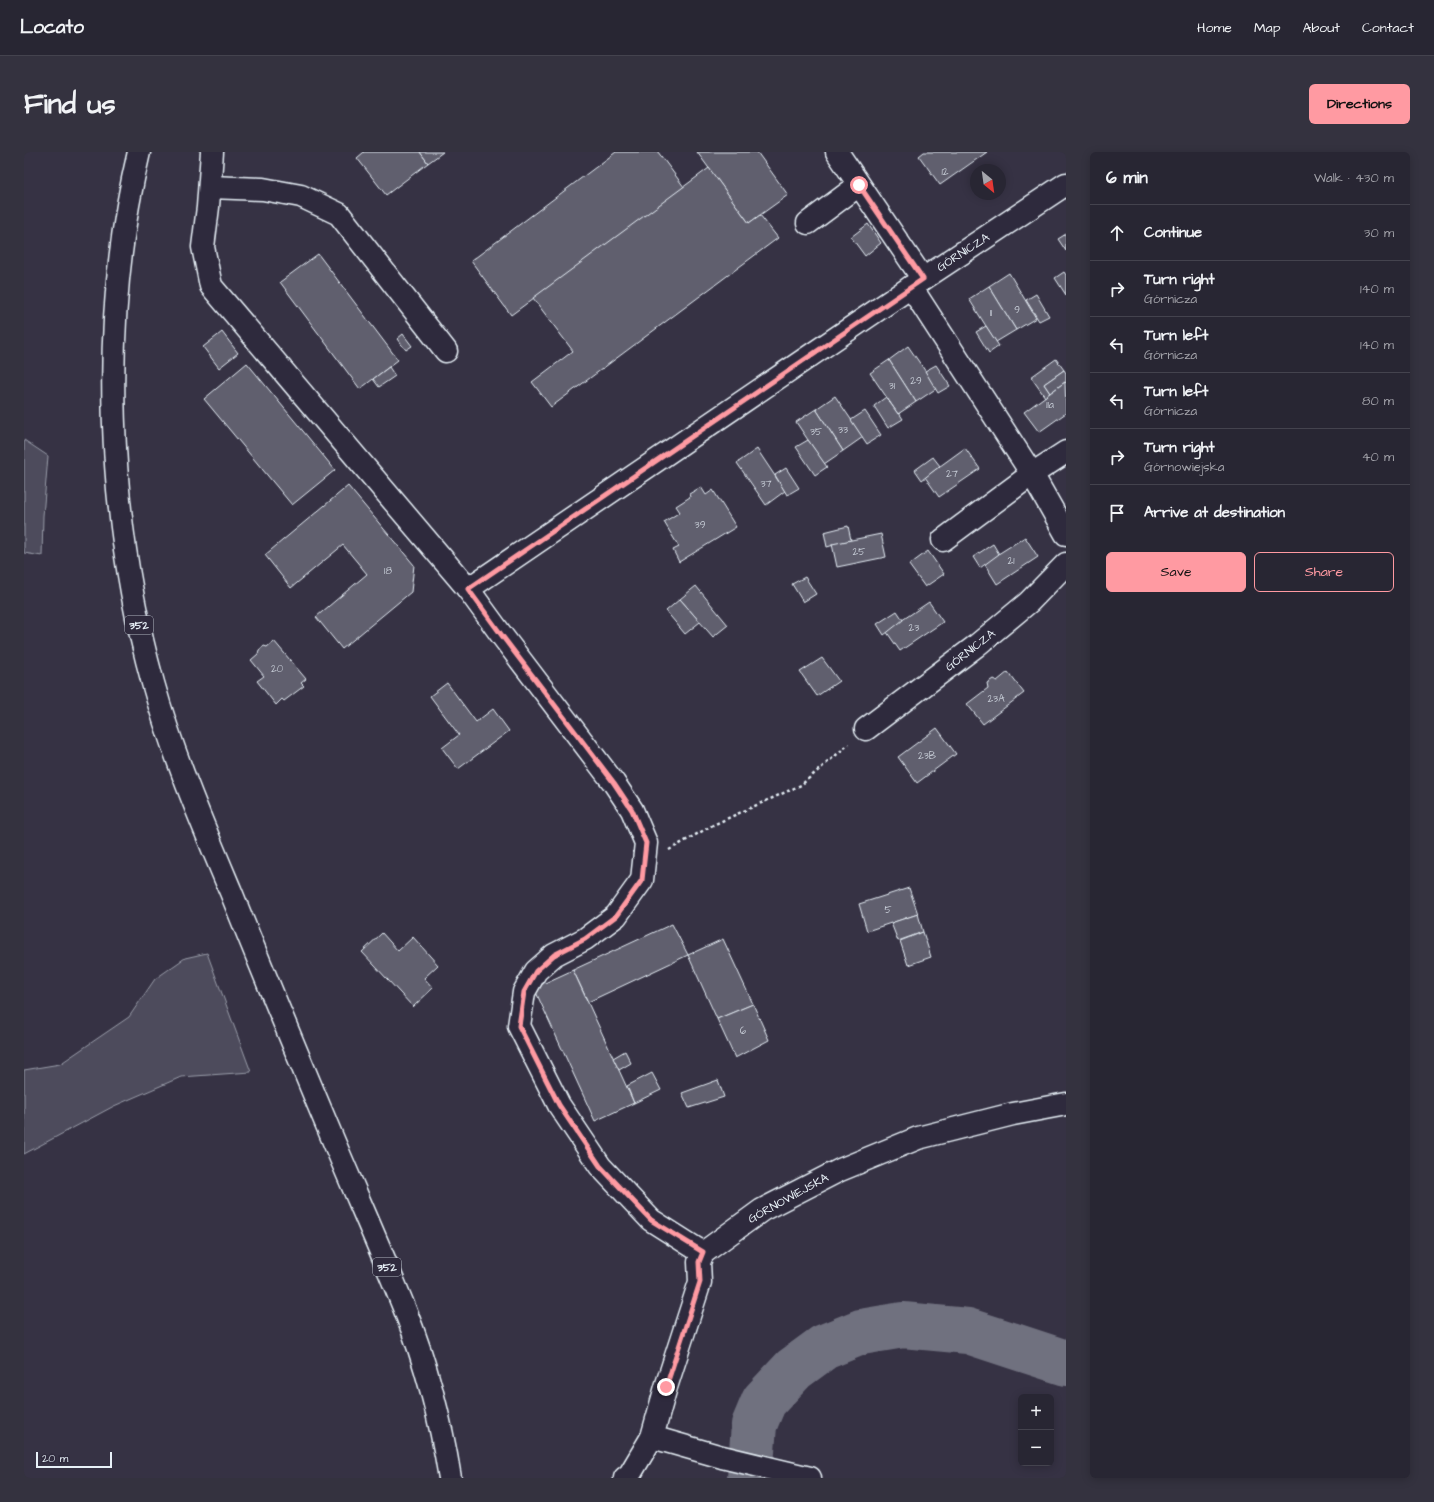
<!DOCTYPE html>
<html lang="en">
<head>
<meta charset="utf-8">
<style>
  :root { --surface:#282633; --page:#34323f; --text:#f1f3f6; --muted:#a5a5ac; --line:#44434e; --accent:#ff9aa2 }
  body { margin:0; font-family:"Architects Daughter",sans-serif; background:var(--page); color:var(--text) }
  .controls { position:absolute; right:12px; bottom:12px; display:grid; overflow:hidden; border-radius:6px; box-shadow:0 2px 10px #0003 }
  .controls button { width:36px; height:36px; display:grid; place-items:center; padding:0; border:0; border-bottom:1px solid var(--line); background:var(--surface); color:var(--text); font:20px sans-serif }
  .compass { position:absolute; left:946px; top:12px; width:36px; height:36px; border-radius:50%; background:var(--surface); box-shadow:0 2px 10px #0003; rotate:151deg }
  .scale { position:absolute; left:12px; bottom:10px; width:76px; box-sizing:border-box; padding-left:4px; border:2px solid #e8f1f8; border-top:0; font-size:11px; line-height:14px; white-space:nowrap; color:#e8f1f8; -webkit-text-stroke:3px #2f2a3d; paint-order:stroke }
  .stop { position:absolute; width:12px; height:12px; margin:-9px; border:3px solid #ff9aa2; border-radius:50%; background:#fff }
  .stop.end { background:#ff9aa2; border-color:#fff; box-shadow:0 1px 4px #0008 }
  .list { margin:0; padding:0; list-style:none }
  h2 { display:flex; justify-content:space-between; align-items:center; height:52px; margin:0; padding:0 16px; font-size:17px }
  h2 small { font-size:13px; font-weight:400; color:var(--muted) }
  .list li { display:grid; grid-template-columns:26px 1fr auto; gap:12px; align-items:center; box-sizing:border-box; height:56px; padding:0 16px; border-top:1px solid var(--line) }
  .list b { display:block; font-size:15px; white-space:nowrap }
  .list p { margin:0; font-size:13px; white-space:nowrap; color:var(--muted) }
  .list em { font-size:13px; font-style:normal; color:var(--muted) }
  .actions { display:flex; gap:8px; padding:12px 16px }
  .actions a { flex:1; padding:9px 0; border:1px solid var(--accent); border-radius:6px; text-align:center; font-size:14px; color:var(--accent) }
  .actions .main { background:var(--accent); color:#111 }
  .icon { flex:none; width:22px; height:22px; fill:none; stroke:currentColor; stroke-width:2; stroke-linecap:round; stroke-linejoin:round }
  .map { position:relative; flex:none; width:1042px; height:1326px; overflow:hidden; border-radius:6px }
  header { display:flex; align-items:center; gap:24px; box-sizing:border-box; height:56px; padding:0 20px; background:var(--surface); border-bottom:1px solid var(--line) }
  header strong { font-size:19px }
  nav { display:flex; gap:22px; margin-inline-start:auto; font-size:14px }
  .intro { display:flex; align-items:center; justify-content:space-between; box-sizing:border-box; height:96px; padding:0 24px }
  h1 { margin:0; font-size:28px }
  .button { padding:10px 18px; border-radius:6px; background:var(--accent); color:#111; font-size:14px; font-weight:700 }
  main { display:flex; gap:24px; padding:0 24px }
  aside { flex:1; background:var(--surface); border-radius:6px; box-shadow:0 2px 10px #0003 }
  .map>svg:first-child { display:block }
</style>
</head>
<body>
<header>
<strong>Locato</strong>
<nav><a>Home</a><a>Map</a><a>About</a><a>Contact</a></nav>
</header>
<div class="intro"><h1>Find us</h1><a class="button">Directions</a></div>
<main>
<div class="map">
<svg width="1042" height="1326" viewBox="0 0 1042 1326">
  <rect width="100%" height="100%" fill="#363244"/>
  <filter id="ink" filterUnits="userSpaceOnUse"><feTurbulence type="fractalNoise" baseFrequency=".025" numOctaves="2"/><feDisplacementMap in="SourceGraphic" scale="8" xChannelSelector="R" yChannelSelector="G"/><feConvolveMatrix kernelMatrix="1 2 1 2 8 2 1 2 1" color-interpolation-filters="sRGB"/></filter>
  <g filter="url(#ink)">
    <g fill="#4d4b5c" stroke="#9a9eaa">
      <polygon points="0,288 24,304 19,364 18,404 0,401"/>
      <polygon points="183,801 227,920 157,925 90,954 0,1002 0,918 36,912 105,865 131,827 161,806"/>
    </g>
    <g fill="none" stroke-linecap="round" stroke-linejoin="round">
      <polyline stroke="#70717f" stroke-width="46" points="726,1326 730,1273 740,1249 770,1217 800,1195 837,1180 879,1173 944,1179 1042,1211"/>
    </g>
    <g fill="#605e6e" stroke="#e8f1f8">
      <polygon points="340,0 396,0 404,11 362,43 333,6"/>
      <polygon points="396,0 419,0 404,11"/>
      <polygon points="592,0 634,0 660,35 487,163 447,109"/>
      <polygon points="673,0 733,0 764,43 725,71"/>
      <polygon points="900,0 963,0 916,33 895,4"/>
      <polygon points="685,16 725,71 736,63 754,86 527,255 508,230 549,199 509,146"/>
      <polygon points="844,72 857,91 841,104 827,85"/>
      <polygon points="1042,82 1042,99 1034,87"/>
      <polygon points="294,102 374,208 336,237 256,130"/>
      <polygon points="1040,120 1042,123 1042,143 1031,126"/>
      <polygon points="985,121 1012,166 992,178 965,134"/>
      <polygon points="965,134 992,178 972,190 945,147"/>
      <polygon points="1012,142 1025,164 1015,169 1002,148"/>
      <polygon points="962,174 975,194 965,201 952,180"/>
      <polygon points="198,180 214,201 195,216 179,195"/>
      <polygon points="379,182 388,194 382,198 373,187"/>
      <polygon points="884,194 913,236 892,250 865,208"/>
      <polygon points="1032,207 1040,218 1020,232 1026,241 1021,245 1007,225"/>
      <polygon points="865,208 892,250 874,262 846,221"/>
      <polygon points="223,211 311,318 268,353 180,247"/>
      <polygon points="912,213 926,234 914,241 901,219"/>
      <polygon points="365,215 371,224 355,235 349,227"/>
      <polygon points="1040,218 1042,221 1042,231 1041,230 1026,241 1020,232"/>
      <polygon points="1041,230 1042,261 1015,280 1000,260"/>
      <polygon points="811,244 839,285 819,299 792,257"/>
      <polygon points="862,245 874,262 875,261 879,267 864,276 850,254"/>
      <polygon points="792,257 819,299 800,312 772,270"/>
      <polygon points="841,259 857,283 843,292 827,268"/>
      <polygon points="784,288 803,315 791,323 772,295"/>
      <polygon points="941,296 956,317 915,345 901,325"/>
      <polygon points="733,297 761,339 742,353 713,311"/>
      <polygon points="909,305 916,314 898,328 891,318"/>
      <polygon points="762,316 775,336 763,343 751,323"/>
      <polygon points="324,334 390,413 387,440 318,497 292,465 343,422 319,393 267,436 241,403"/>
      <polygon points="677,335 682,343 689,338 712,375 655,410 649,398 655,395 640,370 656,360 652,354 666,345 665,342"/>
      <polygon points="824,374 827,388 803,395 800,380"/>
      <polygon points="857,382 862,405 813,415 808,392"/>
      <polygon points="1001,385 1014,405 973,432 960,411"/>
      <polygon points="969,392 975,402 956,416 949,405"/>
      <polygon points="904,399 920,422 901,435 885,413"/>
      <polygon points="781,425 792,442 779,450 768,432"/>
      <polygon points="672,434 704,473 689,485 656,447"/>
      <polygon points="656,447 676,470 661,482 642,459"/>
      <polygon points="905,450 919,470 876,499 862,479"/>
      <polygon points="873,459 879,468 860,483 853,472"/>
      <polygon points="250,489 282,527 277,531 280,534 260,549 258,547 252,553 233,529 240,524 227,508 234,502 235,498 240,494 243,495"/>
      <polygon points="798,506 815,529 793,544 776,520"/>
      <polygon points="984,520 1000,541 959,572 943,552 964,536 963,531 969,527 973,529"/>
      <polygon points="423,531 452,570 469,557 485,579 434,617 418,596 435,583 406,544"/>
      <polygon points="913,576 932,602 893,631 874,605"/>
      <polygon points="885,736 894,762 843,779 835,752"/>
      <polygon points="894,762 899,780 874,789 867,771"/>
      <polygon points="648,772 664,803 564,850 549,818"/>
      <polygon points="899,780 907,805 884,813 876,789"/>
      <polygon points="358,781 374,799 389,785 414,813 400,826 409,836 389,855 338,800"/>
      <polygon points="699,787 729,852 693,867 664,803"/>
      <polygon points="549,818 610,951 571,969 510,836"/>
      <polygon points="729,852 745,888 711,906 693,867"/>
      <polygon points="601,899 607,911 595,918 589,906"/>
      <polygon points="628,921 637,938 610,951 603,934"/>
      <polygon points="694,928 700,945 665,956 658,941"/>
    </g>
    <g fill="none" stroke-linecap="round" stroke-linejoin="round">
      <defs>
        <g id="minor">
          <polyline points="188,0 184,55 179,95 187,134 444,437 479,485 590,631 608,658 622,691 618,728 592,764 561,787 530,803 512,819 500,840 495,874 535,953 576,1014 627,1068 679,1101"/>
          <polyline points="813,0 899,127"/>
          <polyline points="186,35 239,37 277,44 315,62 422,199"/>
          <polyline points="784,71 835,33"/>
          <polyline points="887,135 1008,322 1042,382"/>
          <polyline points="919,388 1008,322 1042,300"/>
          <polyline points="444,437 887,135 1042,32"/>
          <polyline points="842,577 952,494 1005,450 1042,412"/>
          <polyline points="628,1285 698,1305 786,1326"/>
          <polyline points="601,1326 606,1322 628,1285 642,1235 676,1130 675,1110 679,1101 738,1058 816,1018 894,986 989,962 1042,952"/>
        </g>
        <path id="major" d="M115,0C75,167 83,366 129,531C149,603 178,671 207,740C239,820 272,899 305,978C330,1038 357,1098 381,1158C402,1211 417,1270 426,1326"/>
      </defs>
      <use href="#minor" stroke="#e8f1f8" stroke-width="25"/>
      <use href="#major" stroke="#e8f1f8" stroke-width="25"/>
      <polyline stroke="#e8f1f8" stroke-width="2.5" stroke-dasharray="3 3" stroke-linecap="butt" points="645,698 689,673 777,633 825,592"/>
      <use href="#minor" stroke="#2f2a3d" stroke-width="22"/>
      <use href="#major" stroke="#2f2a3d" stroke-width="22"/>
    </g>
  </g>
  <g fill="none" stroke-linecap="round" stroke-linejoin="round" filter="url(#ink)">
    <polyline stroke="#ff9aa2" stroke-width="5" points="642,1235 676,1130 675,1110 679,1100 627,1068 576,1014 535,953 495,874 500,840 512,819 530,803 561,787 592,764 618,728 622,691 608,658 590,631 479,485 444,437 899,127 835,33"/>
  </g>
  <g text-anchor="middle" stroke-width="3" stroke-linejoin="round" paint-order="stroke">
    <g font-size="10" fill="#c6ccd6">
      <text x="921" y="23">12</text>
      <text x="993" y="161">9</text>
      <text x="967" y="164">11</text>
      <text x="892" y="232">29</text>
      <text x="868" y="237">31</text>
      <text x="1026" y="256">11a</text>
      <text x="819" y="281">33</text>
      <text x="792" y="283">35</text>
      <text x="928" y="325">27</text>
      <text x="742" y="335">37</text>
      <text x="676" y="376">39</text>
      <text x="835" y="403">25</text>
      <text x="987" y="412">21</text>
      <text x="364" y="422">18</text>
      <text x="890" y="479">23</text>
      <text x="253" y="520">20</text>
      <text x="972" y="550">23A</text>
      <text x="903" y="607">23B</text>
      <text x="864" y="761">5</text>
      <text x="719" y="882">6</text>
    </g>
    <g fill="#2f2a3d" stroke="#b0b5c0" stroke-width="1">
      <rect x="101" y="464" width="28" height="18" rx="3"/>
      <rect x="349" y="1106" width="28" height="18" rx="3"/>
    </g>
    <g font-size="11" font-weight="bold" fill="#e8f1f8">
      <text x="115" y="477">352</text>
      <text x="363" y="1119">352</text>
    </g>
    <g font-size="12" fill="#e8f1f8" stroke="#2f2a3d">
      <text transform="translate(939 100) rotate(-33)" y="4">GÓRNICZA</text>
      <text transform="translate(946 498) rotate(-38)" y="4">GÓRNICZA</text>
      <text transform="translate(764 1046) rotate(-29)" y="4">GÓRNOWIEJSKA</text>
    </g>
  </g>
</svg>
<div class="controls">
<button>+</button>
<button>−</button>
</div>
<svg class="compass" viewBox="-18 -18 36 36"><path d="M0-13l5 13h-10z" fill="#e53935"/><path d="M0 13l5-13h-10z" fill="#a5a5ac"/></svg>
<div class="scale">20 m</div>
<div class="stop" style="left:835px;top:33px"></div>
<div class="stop end" style="left:642px;top:1235px"></div>
</div>
<aside>
<h2>6 min<small>Walk · 430 m</small></h2>
<ul class="list">
<li><svg class="icon" aria-label="ahead" viewBox="0 0 24 24"><path d="M12 20V5M6 11l6-6 6 6"/></svg><div><b>Continue</b></div><em>30 m</em></li>
<li><svg class="icon" aria-label="right" viewBox="0 0 24 24"><path d="M7 20v-9h11M14 6l5 5-5 5"/></svg><div><b>Turn right</b><p>Górnicza</p></div><em>140 m</em></li>
<li><svg class="icon" aria-label="left" viewBox="0 0 24 24"><path d="M17 20v-9H6M10 6l-5 5 5 5"/></svg><div><b>Turn left</b><p>Górnicza</p></div><em>140 m</em></li>
<li><svg class="icon" aria-label="left" viewBox="0 0 24 24"><path d="M17 20v-9H6M10 6l-5 5 5 5"/></svg><div><b>Turn left</b><p>Górnicza</p></div><em>80 m</em></li>
<li><svg class="icon" aria-label="right" viewBox="0 0 24 24"><path d="M7 20v-9h11M14 6l5 5-5 5"/></svg><div><b>Turn right</b><p>Górnowiejska</p></div><em>40 m</em></li>
<li><svg class="icon" aria-label="arrive" viewBox="0 0 24 24"><path d="M6 21V4h12l-3 4 3 4H6"/></svg><div><b>Arrive at destination</b></div></li>
</ul>
<div class="actions"><a class="main">Save</a><a>Share</a></div>
</aside>
</main>
</body>
</html>
